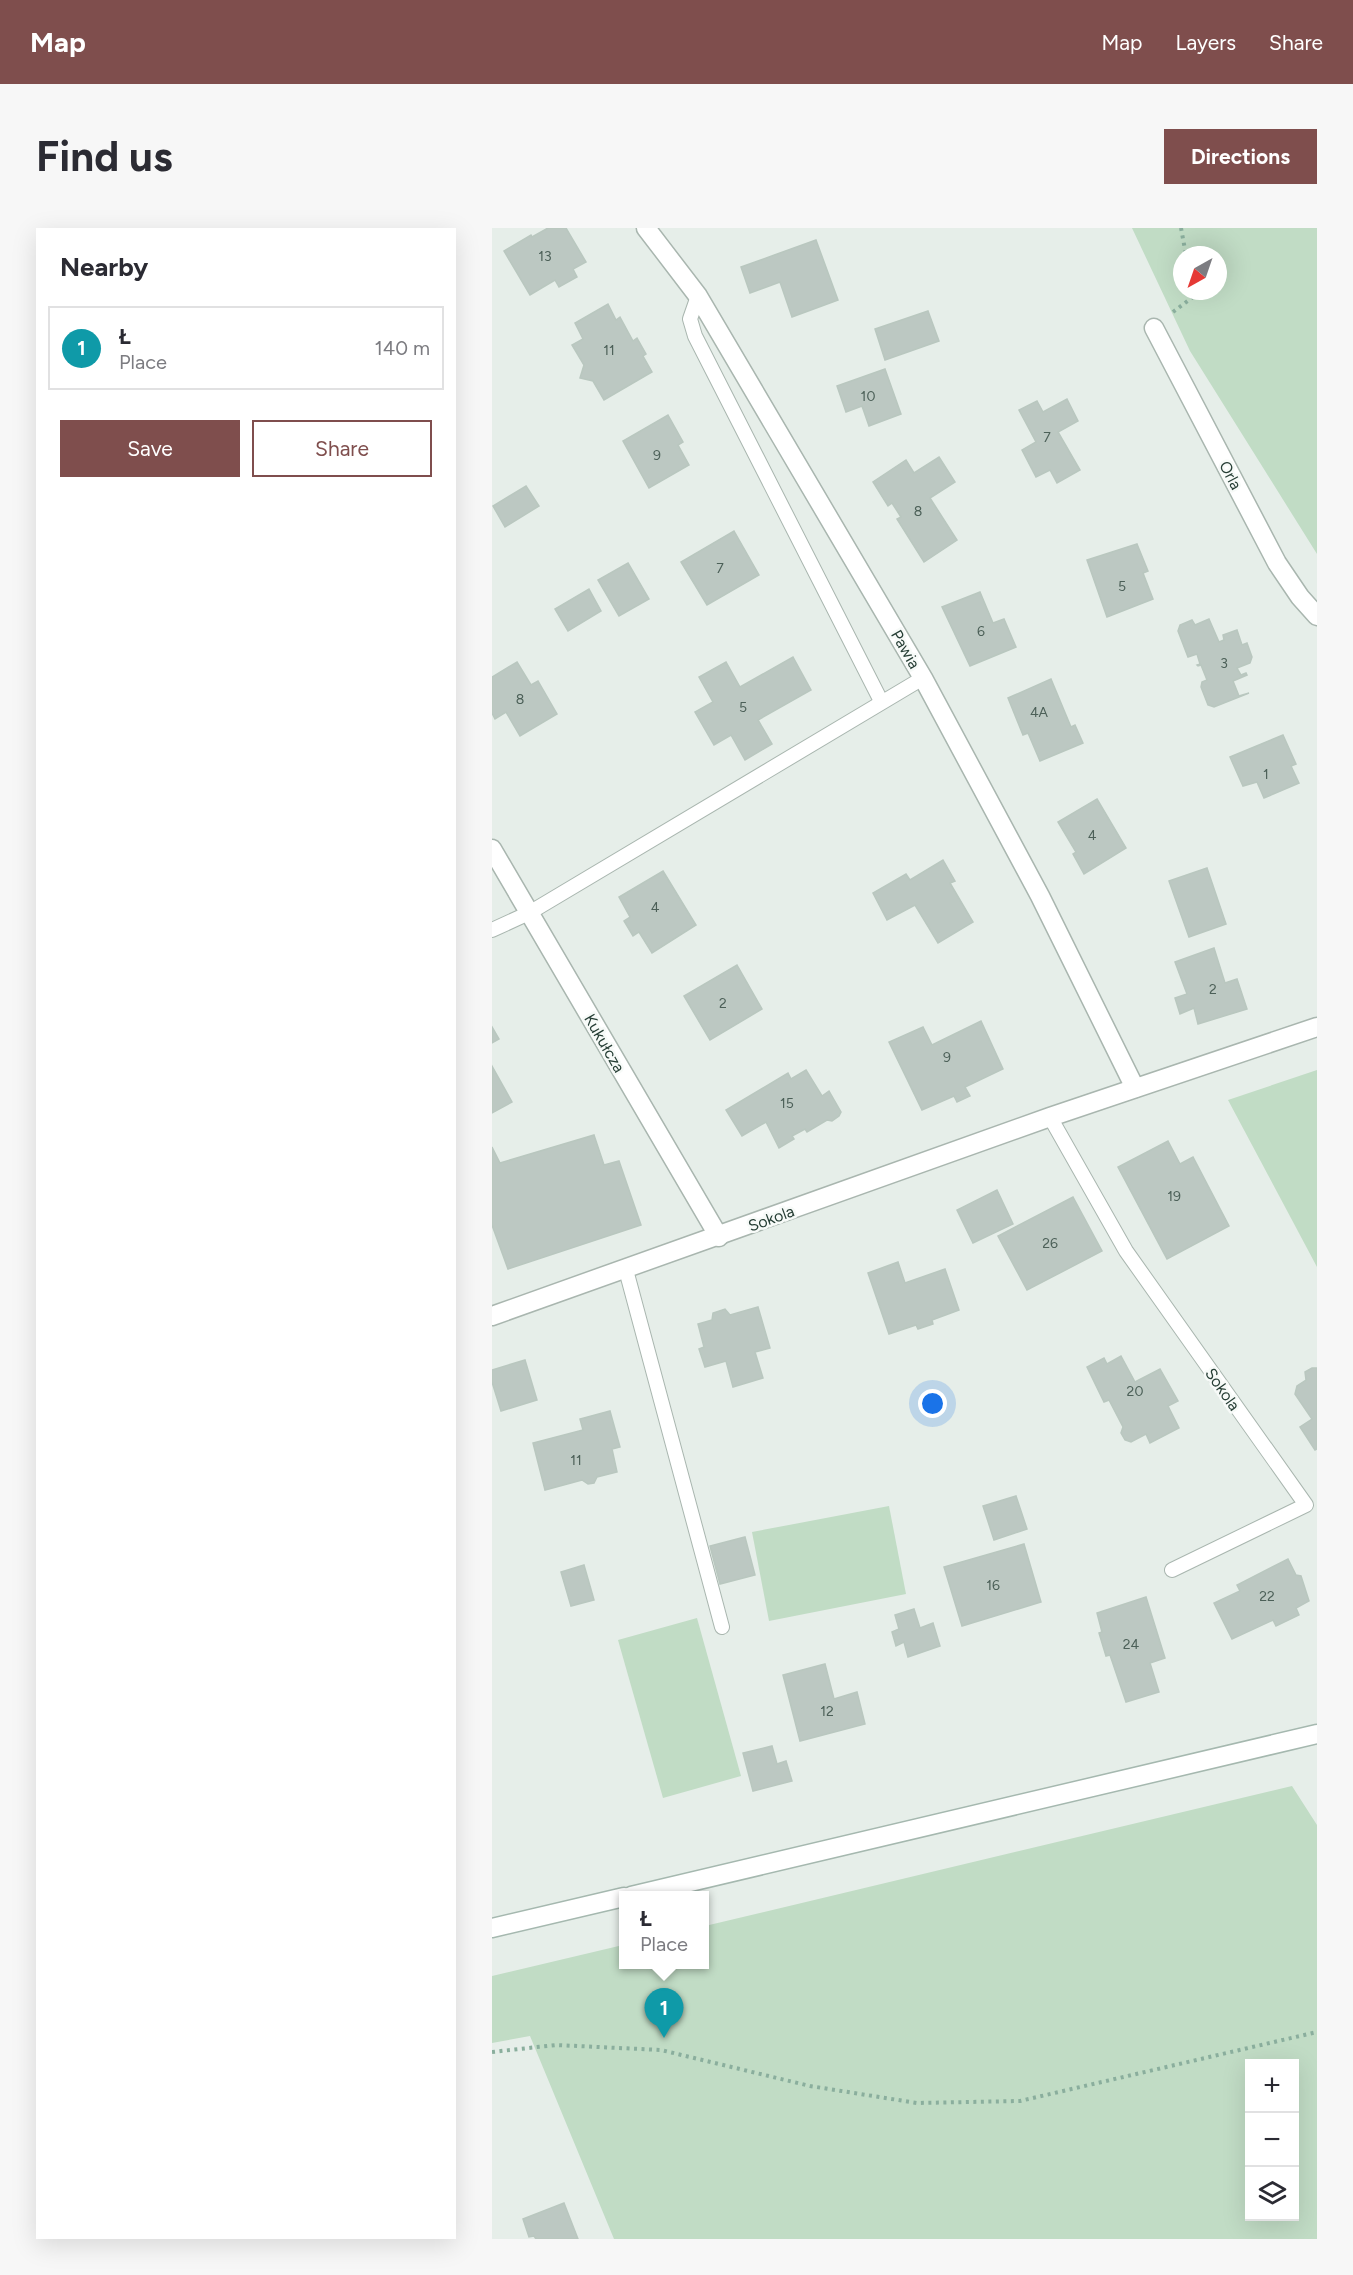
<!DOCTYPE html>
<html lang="en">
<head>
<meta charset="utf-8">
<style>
  :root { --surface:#fff; --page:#f7f7f7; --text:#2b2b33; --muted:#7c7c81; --line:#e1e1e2; --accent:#7f4e4d }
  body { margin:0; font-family:Figtree,sans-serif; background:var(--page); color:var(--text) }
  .controls { position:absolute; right:18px; bottom:18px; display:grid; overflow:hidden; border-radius:0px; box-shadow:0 6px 24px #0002 }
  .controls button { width:54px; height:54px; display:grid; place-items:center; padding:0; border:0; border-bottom:2px solid var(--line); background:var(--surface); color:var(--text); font:30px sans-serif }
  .compass { position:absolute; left:681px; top:18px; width:54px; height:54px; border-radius:50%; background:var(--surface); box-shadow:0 6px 24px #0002; rotate:220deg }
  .you { position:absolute; left:441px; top:1176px; width:21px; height:21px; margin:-15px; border:4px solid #fff; border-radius:50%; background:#1a73e8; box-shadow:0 0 0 9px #1a73e833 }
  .badge { display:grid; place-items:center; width:39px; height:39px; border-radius:50%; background:var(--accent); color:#fff; font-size:20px; font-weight:700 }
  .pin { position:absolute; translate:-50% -50px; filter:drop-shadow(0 2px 3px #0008) }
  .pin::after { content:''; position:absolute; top:32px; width:21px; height:18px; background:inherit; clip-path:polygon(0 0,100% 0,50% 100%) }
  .popup { position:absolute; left:127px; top:1663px; width:90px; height:78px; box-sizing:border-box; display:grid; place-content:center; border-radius:0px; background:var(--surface); filter:drop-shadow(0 2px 4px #0005); font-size:20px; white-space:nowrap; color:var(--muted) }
  .popup b { font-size:22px; color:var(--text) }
  .popup::after { content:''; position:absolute; left:50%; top:100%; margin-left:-12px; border:12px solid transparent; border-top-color:var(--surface) }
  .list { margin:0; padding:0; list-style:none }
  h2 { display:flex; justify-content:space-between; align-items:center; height:78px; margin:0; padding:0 24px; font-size:26px }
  h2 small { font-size:20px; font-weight:400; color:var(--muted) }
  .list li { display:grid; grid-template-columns:39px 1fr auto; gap:18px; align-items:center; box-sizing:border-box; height:84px; margin:0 12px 12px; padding:0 12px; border:2px solid var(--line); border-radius:0px }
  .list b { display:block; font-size:22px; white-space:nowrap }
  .list p { margin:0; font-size:20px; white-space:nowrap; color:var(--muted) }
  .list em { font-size:20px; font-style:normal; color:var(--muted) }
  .actions { display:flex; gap:12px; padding:18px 24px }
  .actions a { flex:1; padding:14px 0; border:2px solid var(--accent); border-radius:0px; text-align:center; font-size:21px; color:var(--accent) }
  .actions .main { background:var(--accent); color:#fff }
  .icon { flex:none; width:33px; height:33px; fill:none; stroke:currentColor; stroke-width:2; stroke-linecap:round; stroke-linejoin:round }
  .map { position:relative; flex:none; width:825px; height:2011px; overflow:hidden; border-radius:0px }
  header { display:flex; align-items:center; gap:36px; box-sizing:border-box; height:84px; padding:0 30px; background:var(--accent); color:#fff }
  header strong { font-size:28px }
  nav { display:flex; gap:33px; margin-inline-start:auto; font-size:21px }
  .intro { display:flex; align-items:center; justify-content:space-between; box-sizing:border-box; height:144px; padding:0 36px }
  h1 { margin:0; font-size:42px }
  .button { padding:15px 27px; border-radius:0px; background:var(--accent); color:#fff; font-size:21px; font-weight:700 }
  main { display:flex; gap:36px; padding:0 36px }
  aside { flex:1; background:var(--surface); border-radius:0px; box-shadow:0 6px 24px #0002 }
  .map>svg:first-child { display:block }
</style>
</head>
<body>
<header>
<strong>Map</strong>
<nav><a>Map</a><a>Layers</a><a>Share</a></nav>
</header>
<div class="intro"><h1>Find us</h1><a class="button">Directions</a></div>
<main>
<aside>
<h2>Nearby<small></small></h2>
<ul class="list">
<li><span class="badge" style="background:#0f9aa8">1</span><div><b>Ł</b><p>Place</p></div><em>140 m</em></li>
</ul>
<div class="actions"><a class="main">Save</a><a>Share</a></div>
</aside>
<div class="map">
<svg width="825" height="2011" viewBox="0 0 825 2011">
  <rect width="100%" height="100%" fill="#e6eee9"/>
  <g fill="#c1dcc5" fill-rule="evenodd">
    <path d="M640,0H825V326L698,123ZM690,27H726V63H690Z"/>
    <polygon points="825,842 825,1039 736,872"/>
    <polygon points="397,1278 414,1366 277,1393 260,1304"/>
    <polygon points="205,1390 249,1548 171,1570 126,1412"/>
    <path d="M800,1558L825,1597V2011H122L38,1808L0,1815V1748L131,1717L132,1736H213V1698ZM758,1836H802V1988H758Z"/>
  </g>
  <g fill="#bcc8c2" stroke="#b9c7bf" stroke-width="1.5">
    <polygon points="56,0 74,0 94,34 81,41 85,49 67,59 63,52 38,67 12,23 39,7 40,9"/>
    <polygon points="324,12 346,72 300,89 288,54 258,65 249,39"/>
    <polygon points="116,76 124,92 128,89 141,113 145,110 154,126 151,128 160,144 112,172 101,153 88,150 92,137 80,117 91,111 83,95"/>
    <polygon points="436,83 447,113 393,132 383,101"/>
    <polygon points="393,141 409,186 377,198 370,178 354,184 345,158"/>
    <polygon points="575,171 586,193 566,204 588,242 565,255 558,242 544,249 530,222 544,214 527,182 545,173 551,184"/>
    <polygon points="176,187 191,214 186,217 197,237 157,260 131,213"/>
    <polygon points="447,229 463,254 438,270 465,312 432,334 405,291 409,289 400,275 396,278 381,254 414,232 422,245"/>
    <polygon points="34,258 47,278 13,299 1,278"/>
    <polygon points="242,303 267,347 215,377 189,334"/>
    <polygon points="645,316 656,343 651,345 661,371 615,389 595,332"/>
    <polygon points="136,335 157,371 127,388 106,352"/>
    <polygon points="97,361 109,383 76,403 63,381"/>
    <polygon points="488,364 501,395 512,391 524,419 478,438 450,379"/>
    <polygon points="717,391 727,414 732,412 731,407 745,402 750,417 755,415 760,429 758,435 745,440 749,447 754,445 755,447 741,453 747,468 757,465 722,479 716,477 709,459 710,454 715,452 709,437 706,438 705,437 708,436 705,426 696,429 686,403 688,397 700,392 703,397"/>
    <polygon points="301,429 319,462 266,492 280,516 253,532 239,507 222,517 203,484 221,474 207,449 234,434 248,459"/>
    <polygon points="25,434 39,457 46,453 65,486 28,508 14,484 3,491 0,485 0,449"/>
    <polygon points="559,451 579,499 583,497 591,515 548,533 536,505 531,507 516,470"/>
    <polygon points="791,507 804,536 799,538 807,555 772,570 765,554 751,558 738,529"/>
    <polygon points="605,571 634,620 592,646 581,626 584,624 566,594"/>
    <polygon points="451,632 463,653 458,655 481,694 446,715 423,677 395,692 381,665 414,646 418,652"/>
    <polygon points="715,640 734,696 697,709 677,653"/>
    <polygon points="171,643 204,697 160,725 147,704 141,708 132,693 138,689 127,669"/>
    <polygon points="722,720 733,755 745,751 755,781 706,796 702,780 688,786 683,770 695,766 683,734"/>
    <polygon points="245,737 270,781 218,812 192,768"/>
    <polygon points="489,793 511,841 473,859 478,868 465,874 462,868 430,882 397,814 431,799 440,817"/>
    <polygon points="0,799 7,811 0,815"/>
    <polygon points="0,838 20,874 0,885"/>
    <polygon points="314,842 330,868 337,863 349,884 347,888 340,893 335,892 315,904 313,901 300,908 302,911 287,920 274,894 250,908 234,882 296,845 299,851"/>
    <polygon points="102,907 112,937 127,933 149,997 16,1041 0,997 0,919 8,935"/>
    <polygon points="676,913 688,936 701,929 737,998 675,1031 626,939"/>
    <polygon points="505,962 521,996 481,1015 465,982"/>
    <polygon points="581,969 610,1023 535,1062 506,1008"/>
    <polygon points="406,1034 413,1055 453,1041 467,1082 440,1092 441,1096 426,1101 424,1097 397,1106 376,1045"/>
    <polygon points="266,1079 278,1120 263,1124 271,1150 241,1159 234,1133 213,1139 207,1121 212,1119 206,1096 220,1092 221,1085 233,1081 238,1087"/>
    <polygon points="629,1128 643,1154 668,1141 686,1173 676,1178 687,1200 658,1215 654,1206 639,1214 633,1212 629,1205 631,1199 617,1172 612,1174 595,1139 612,1130 615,1136"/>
    <polygon points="33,1132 45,1172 9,1183 0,1154 0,1142"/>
    <polygon points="820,1140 825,1140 825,1221 823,1222 808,1199 820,1191 803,1166 805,1158 814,1152 813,1144"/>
    <polygon points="118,1183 128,1219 120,1221 125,1244 105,1249 102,1255 96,1256 90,1252 53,1262 41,1215 91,1202 88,1191"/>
    <polygon points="524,1268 535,1301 502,1312 491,1278"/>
    <polygon points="253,1309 263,1347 228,1356 218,1318"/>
    <polygon points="532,1316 549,1374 470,1398 452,1339"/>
    <polygon points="796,1331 804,1347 809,1348 817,1373 804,1380 807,1387 784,1398 781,1392 740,1411 722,1375 748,1363 745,1357"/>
    <polygon points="92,1337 102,1372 79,1378 69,1344"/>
    <polygon points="654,1369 673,1430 658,1435 667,1464 634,1474 618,1427 614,1428 607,1405 610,1404 605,1385"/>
    <polygon points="422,1381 428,1400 441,1395 448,1418 416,1429 412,1414 404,1418 400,1404 407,1401 403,1387"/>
    <polygon points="333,1436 342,1471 365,1464 373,1496 308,1513 291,1447"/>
    <polygon points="280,1518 285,1536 294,1533 300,1553 261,1563 251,1525"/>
    <polygon points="72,1975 86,2011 44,2011 42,2008 37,2009 31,1991"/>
  </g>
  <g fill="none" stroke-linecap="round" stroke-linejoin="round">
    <defs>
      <g id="service">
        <polyline points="206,68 198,91 203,108 389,473"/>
        <polyline points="0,702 37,685 431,450"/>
        <polyline points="558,889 634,1023 814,1277 680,1342"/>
        <polyline points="134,1042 230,1399"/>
      </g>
      <g id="minor">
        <polyline points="154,0 206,68 431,450 548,668 643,860"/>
        <polyline points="662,100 785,335 808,369 825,388"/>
        <polyline points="0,621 227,1009"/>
        <polyline points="0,1088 558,889 825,799"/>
      </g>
      <g id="secondary">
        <polyline points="139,1668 825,1506"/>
        <polyline points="0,1700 132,1669"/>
      </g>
    </defs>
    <use href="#service" stroke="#a9b6af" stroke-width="16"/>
    <use href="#minor" stroke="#a9b6af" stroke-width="21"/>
    <use href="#secondary" stroke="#a5b8af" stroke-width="21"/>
    <g stroke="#8aae9d" stroke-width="4" stroke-dasharray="3 4.5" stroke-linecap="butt">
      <polyline points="689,0 694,27"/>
      <polyline points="681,84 701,69 700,63"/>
      <polyline points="0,1824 64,1817 169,1822 318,1858 425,1875 528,1873 825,1804"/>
    </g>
    <use href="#service" stroke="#fff" stroke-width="14"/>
    <use href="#minor" stroke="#fff" stroke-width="18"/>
    <use href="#secondary" stroke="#fff" stroke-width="18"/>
  </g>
  <g text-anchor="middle" stroke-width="5" stroke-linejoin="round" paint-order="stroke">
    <g font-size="14" fill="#4c6058">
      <text x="53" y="33">13</text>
      <text x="117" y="127">11</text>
      <text x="376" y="173">10</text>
      <text x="555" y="214">7</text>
      <text x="165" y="232">9</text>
      <text x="426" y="288">8</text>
      <text x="228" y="345">7</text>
      <text x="630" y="363">5</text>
      <text x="489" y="408">6</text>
      <text x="732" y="440">3</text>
      <text x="28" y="476">8</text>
      <text x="251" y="484">5</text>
      <text x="547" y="489">4A</text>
      <text x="774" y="551">1</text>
      <text x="600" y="612">4</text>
      <text x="163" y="684">4</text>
      <text x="721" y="766">2</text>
      <text x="231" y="780">2</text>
      <text x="455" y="834">9</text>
      <text x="295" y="880">15</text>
      <text x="682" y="973">19</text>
      <text x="558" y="1020">26</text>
      <text x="643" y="1168">20</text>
      <text x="84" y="1237">11</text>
      <text x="501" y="1362">16</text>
      <text x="775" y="1373">22</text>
      <text x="639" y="1421">24</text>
      <text x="335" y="1488">12</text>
    </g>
    <g font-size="16" fill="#263e35" stroke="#f7faf8">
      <text transform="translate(739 247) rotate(62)" y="6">Orla</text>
      <text transform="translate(414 421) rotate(60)" y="6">Pawia</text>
      <text transform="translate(113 815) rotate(60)" y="6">Kukułcza</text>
      <text transform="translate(279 990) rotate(-20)" y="6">Sokola</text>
      <text transform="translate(731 1161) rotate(55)" y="6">Sokola</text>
    </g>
  </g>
</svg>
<div class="controls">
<button>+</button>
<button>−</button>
<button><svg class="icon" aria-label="layers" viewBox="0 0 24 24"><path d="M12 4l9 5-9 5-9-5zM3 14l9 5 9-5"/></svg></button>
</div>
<svg class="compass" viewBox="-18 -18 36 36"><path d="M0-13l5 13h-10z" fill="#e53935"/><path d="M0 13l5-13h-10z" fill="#7c7c81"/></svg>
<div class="you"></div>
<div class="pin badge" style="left:172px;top:1810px;background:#0f9aa8">1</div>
<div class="popup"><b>Ł</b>Place</div>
</div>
</main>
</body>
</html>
